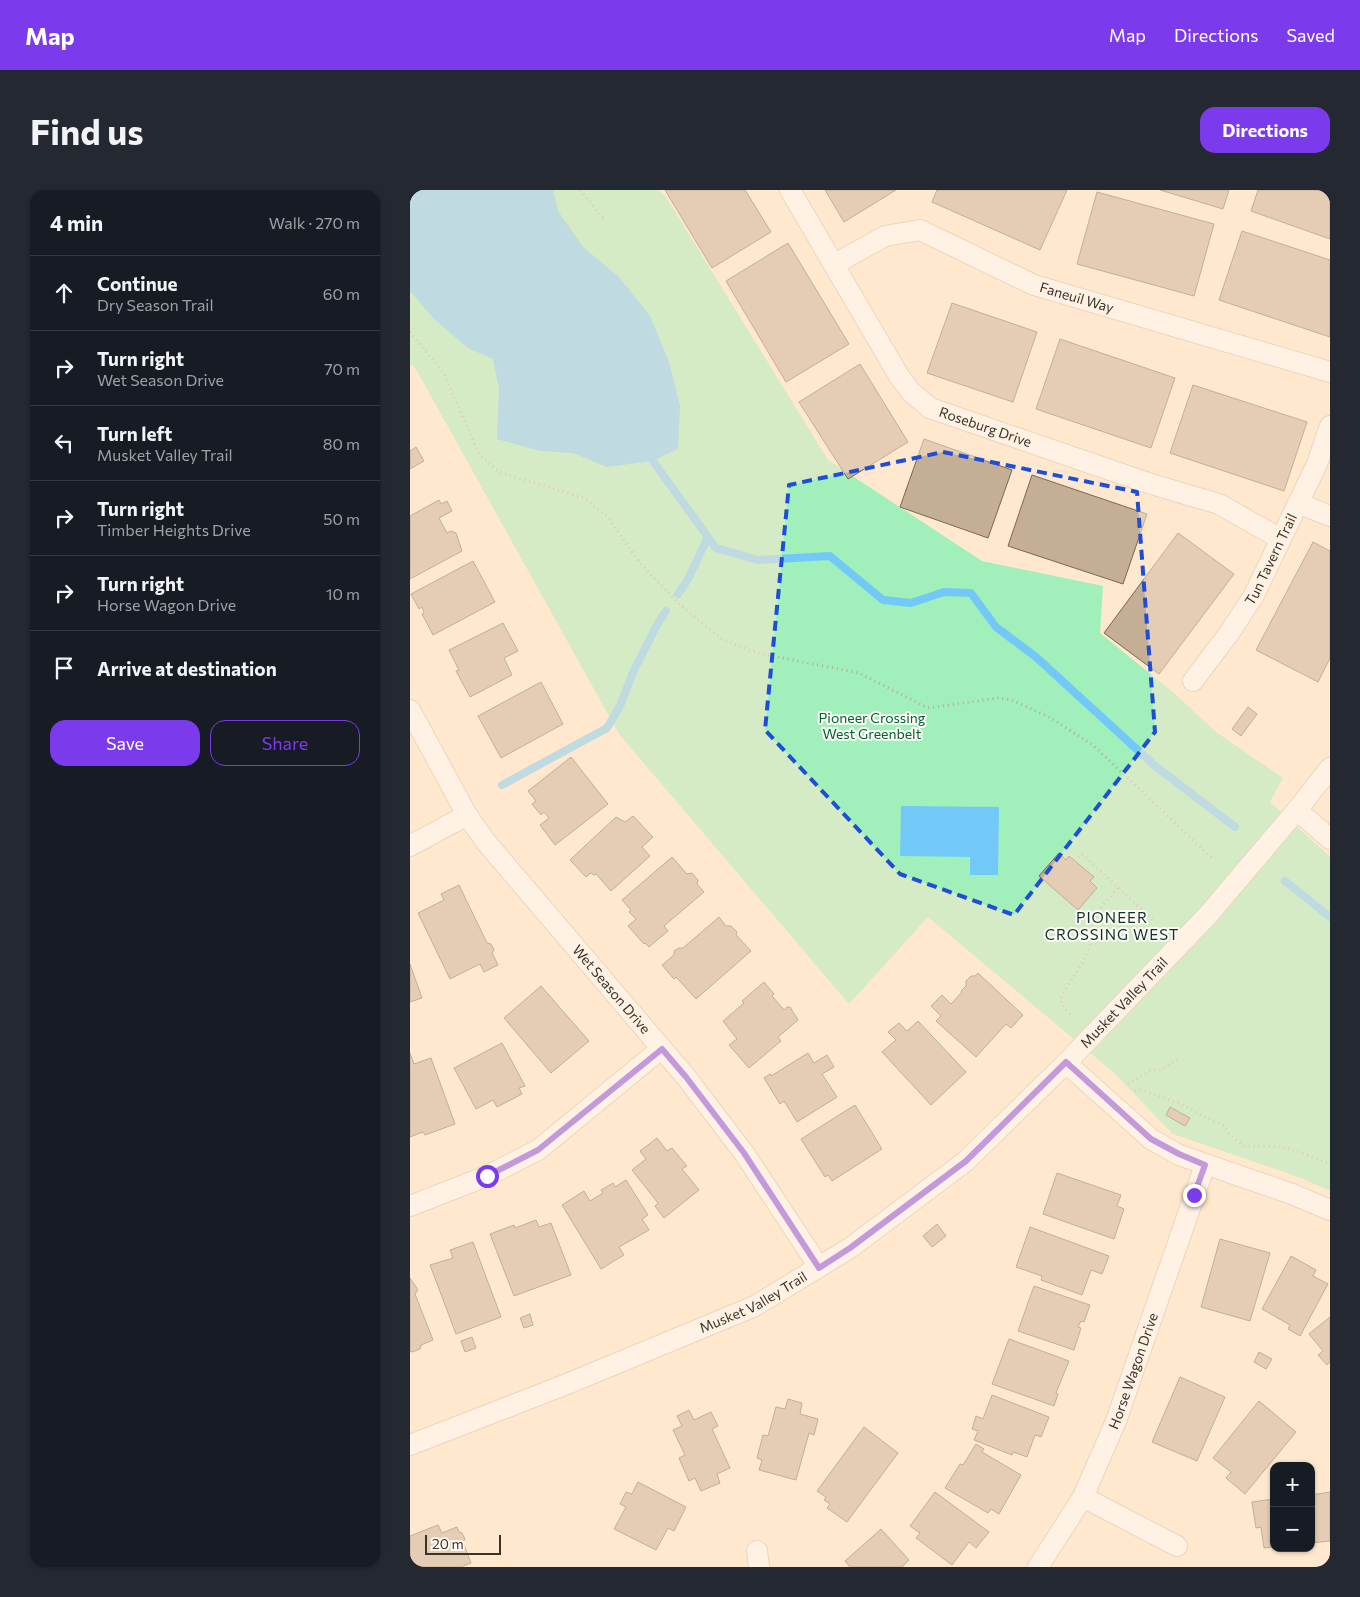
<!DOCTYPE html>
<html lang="en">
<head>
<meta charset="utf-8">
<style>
  :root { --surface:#171b24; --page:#242831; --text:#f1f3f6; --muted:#9ea1a6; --line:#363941; --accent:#7c3aed }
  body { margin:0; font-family:Commissioner,sans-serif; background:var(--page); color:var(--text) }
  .controls { position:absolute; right:15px; bottom:15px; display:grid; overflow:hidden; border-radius:10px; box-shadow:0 1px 4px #0004 }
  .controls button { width:45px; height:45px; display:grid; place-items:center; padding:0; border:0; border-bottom:1px solid var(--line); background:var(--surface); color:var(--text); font:25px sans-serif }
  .scale { position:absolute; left:15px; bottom:12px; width:76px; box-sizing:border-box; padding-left:5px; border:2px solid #3c3328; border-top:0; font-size:14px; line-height:18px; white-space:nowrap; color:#3c3328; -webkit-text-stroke:4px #fdf9f3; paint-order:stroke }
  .stop { position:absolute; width:15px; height:15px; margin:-11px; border:4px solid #7c3aed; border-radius:50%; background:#fff }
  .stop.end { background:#7c3aed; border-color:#fff; box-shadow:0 1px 5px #0008 }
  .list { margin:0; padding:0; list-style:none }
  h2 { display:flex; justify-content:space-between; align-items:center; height:65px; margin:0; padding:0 20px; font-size:21px }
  h2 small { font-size:16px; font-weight:400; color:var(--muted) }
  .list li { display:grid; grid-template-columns:32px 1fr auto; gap:15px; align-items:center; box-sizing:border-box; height:75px; padding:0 20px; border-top:1px solid var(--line) }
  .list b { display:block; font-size:19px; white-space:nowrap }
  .list p { margin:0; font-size:16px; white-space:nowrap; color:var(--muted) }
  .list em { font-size:16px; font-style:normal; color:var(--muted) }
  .actions { display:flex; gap:10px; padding:15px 20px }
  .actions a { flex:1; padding:11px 0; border:1px solid var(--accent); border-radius:15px; text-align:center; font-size:18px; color:var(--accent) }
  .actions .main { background:var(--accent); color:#fff }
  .icon { flex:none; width:28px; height:28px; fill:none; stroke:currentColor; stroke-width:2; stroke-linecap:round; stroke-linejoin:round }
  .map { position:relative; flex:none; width:920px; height:1377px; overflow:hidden; border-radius:15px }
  header { display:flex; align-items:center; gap:30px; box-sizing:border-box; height:70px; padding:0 25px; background:var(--accent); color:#fff }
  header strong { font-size:24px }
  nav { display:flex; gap:28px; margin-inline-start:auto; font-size:18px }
  .intro { display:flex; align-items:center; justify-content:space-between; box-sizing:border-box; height:120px; padding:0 30px }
  h1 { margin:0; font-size:35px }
  .button { padding:12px 22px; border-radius:15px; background:var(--accent); color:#fff; font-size:18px; font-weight:700 }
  main { display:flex; gap:30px; padding:0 30px }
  aside { flex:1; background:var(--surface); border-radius:15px; box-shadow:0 1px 4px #0004 }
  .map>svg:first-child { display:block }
</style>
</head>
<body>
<header>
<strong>Map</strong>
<nav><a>Map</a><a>Directions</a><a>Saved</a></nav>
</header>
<div class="intro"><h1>Find us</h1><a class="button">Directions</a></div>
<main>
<aside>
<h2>4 min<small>Walk · 270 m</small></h2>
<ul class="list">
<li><svg class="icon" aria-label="ahead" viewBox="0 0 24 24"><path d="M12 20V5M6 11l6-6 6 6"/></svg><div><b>Continue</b><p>Dry Season Trail</p></div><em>60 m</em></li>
<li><svg class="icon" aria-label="right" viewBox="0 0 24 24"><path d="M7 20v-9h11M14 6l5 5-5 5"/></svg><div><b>Turn right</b><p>Wet Season Drive</p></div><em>70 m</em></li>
<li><svg class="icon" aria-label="left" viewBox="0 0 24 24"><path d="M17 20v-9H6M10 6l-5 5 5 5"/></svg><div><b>Turn left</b><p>Musket Valley Trail</p></div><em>80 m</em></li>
<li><svg class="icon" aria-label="right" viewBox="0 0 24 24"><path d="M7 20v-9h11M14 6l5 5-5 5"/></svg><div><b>Turn right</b><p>Timber Heights Drive</p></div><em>50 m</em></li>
<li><svg class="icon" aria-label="right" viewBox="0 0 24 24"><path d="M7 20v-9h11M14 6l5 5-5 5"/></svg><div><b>Turn right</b><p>Horse Wagon Drive</p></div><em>10 m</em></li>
<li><svg class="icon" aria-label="arrive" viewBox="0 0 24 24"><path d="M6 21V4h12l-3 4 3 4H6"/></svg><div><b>Arrive at destination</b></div></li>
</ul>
<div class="actions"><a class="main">Save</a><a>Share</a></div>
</aside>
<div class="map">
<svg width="920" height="1377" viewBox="0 0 920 1377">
  <rect width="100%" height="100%" fill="#ffe8cd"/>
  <polygon fill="#a1efbb" points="0,0 248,0 256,7 418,270 572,371 693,396 690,443 764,503 806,542 873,588 860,612 920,667 920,1001 891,988 763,944 702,881 518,727 439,814 209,544 7,181 0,173"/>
  <g fill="#72c9f8">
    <polygon points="0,0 143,0 148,21 173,57 209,87 240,126 259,172 270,216 268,259 242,271 197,277 163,263 130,261 87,249 89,199 83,169 58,158 24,129 0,101"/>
    <polygon points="491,616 589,617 588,685 560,685 560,667 490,666"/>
  </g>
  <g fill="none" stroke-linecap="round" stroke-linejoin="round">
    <g stroke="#72c9f8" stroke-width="8">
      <polyline points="237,263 306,358 348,370 420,366 473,410 501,413 534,402 561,403 586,437 626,467 744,575 825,637"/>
      <polyline points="268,404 278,389 298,347"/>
      <polyline points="92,595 197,538 210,516 224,480 248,433 256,421"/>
      <polyline points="875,691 920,727"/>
    </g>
  </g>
  <g fill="#c4ae94" stroke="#7b684f">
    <polygon points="255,0 335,0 361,42 302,78"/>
    <polygon points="415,0 486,0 434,32"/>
    <polygon points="527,0 657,0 630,60 522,12"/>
    <polygon points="750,0 819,0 813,19"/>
    <polygon points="848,0 920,0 920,49 841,21"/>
    <polygon points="687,2 804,34 784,106 667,74"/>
    <polygon points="832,41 920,70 920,147 809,110"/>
    <polygon points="378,53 439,154 376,192 316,91"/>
    <polygon points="542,113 627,142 603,212 517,183"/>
    <polygon points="650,149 765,188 741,258 626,219"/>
    <polygon points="450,174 498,252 438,289 389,212"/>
    <polygon points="783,195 897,232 874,301 760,263"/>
    <polygon points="514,249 602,280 578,348 490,317"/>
    <polygon points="6,257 14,271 0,279 0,261"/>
    <polygon points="622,285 737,324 713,394 598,356"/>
    <polygon points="29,310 31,314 37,311 42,321 29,328 37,343 41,341 46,343 52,361 0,389 0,326"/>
    <polygon points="768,343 824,384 749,484 694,443"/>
    <polygon points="903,352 920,361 920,468 908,492 846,460"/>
    <polygon points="63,371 85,412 23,445 12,424 14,422 12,417 9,419 1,404"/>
    <polygon points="93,433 108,461 94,468 102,485 60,507 46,481 49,480 39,460"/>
    <polygon points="131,492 153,534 91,568 68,526"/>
    <polygon points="838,517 847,524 831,546 822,539"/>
    <polygon points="161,567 198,614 145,655 130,635 139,628 134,622 131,625 122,614 126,611 118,601"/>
    <polygon points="223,626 243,647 232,657 240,666 201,701 186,684 184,685 181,683 176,687 160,670 206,627 215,632"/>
    <polygon points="649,663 656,670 659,666 684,687 680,691 687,698 668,720 629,686"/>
    <polygon points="262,667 277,684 282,683 288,690 287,694 294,702 254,736 258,741 239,757 235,753 234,754 218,736 226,729 219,722 221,720 212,710"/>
    <polygon points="49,695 77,753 81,754 84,760 82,763 88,775 74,782 70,774 40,789 8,723 34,710 31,704"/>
    <polygon points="309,727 316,736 321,736 327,742 326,745 341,761 286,809 266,787 264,789 252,775 264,765 264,761 269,758 273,758"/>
    <polygon points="0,774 12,808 0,812"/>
    <polygon points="568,783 613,825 601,838 596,834 566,867 526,831 531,826 521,816 532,805 541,814 552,802 551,801 556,796 556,791 561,786 565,786"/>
    <polygon points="354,792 364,804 362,806 374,820 377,817 380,817 388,830 368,847 371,851 339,878 319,855 327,849 313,831 334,813 332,811"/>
    <polygon points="131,796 179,851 141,883 94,828"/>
    <polygon points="508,831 556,882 521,915 472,862 486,850 478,842 489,833 497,841"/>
    <polygon points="92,853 115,896 109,898 112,904 87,917 83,910 66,919 44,878"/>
    <polygon points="0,863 4,874 21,868 45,934 15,945 13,942 0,947"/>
    <polygon points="398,863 404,873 417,865 424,877 412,884 427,907 387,932 374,911 370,914 354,888 360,884 361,886"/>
    <polygon points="445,915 472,959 422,991 418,985 415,987 391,949"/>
    <polygon points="760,917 780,928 775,936 756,925"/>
    <polygon points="247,948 257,961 262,958 277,976 272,979 289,1000 254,1028 245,1016 248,1013 222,980 236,969 230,961"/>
    <polygon points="647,983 711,1005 707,1016 714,1019 704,1049 633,1024"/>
    <polygon points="216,990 238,1025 232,1029 239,1040 209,1057 214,1065 191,1079 152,1015 174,1001 180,1011 193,1003 191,1000 203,993 205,997"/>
    <polygon points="126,1030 129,1037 141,1033 161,1085 104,1106 80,1044 104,1035 105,1038"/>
    <polygon points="527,1034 536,1046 522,1057 513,1046"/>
    <polygon points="620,1037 699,1066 692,1084 681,1080 672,1105 631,1090 632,1086 606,1077"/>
    <polygon points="810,1049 860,1063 840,1131 791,1117"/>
    <polygon points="63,1052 91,1127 46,1144 20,1075 43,1068 40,1060"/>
    <polygon points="881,1066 906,1080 903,1086 918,1094 890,1146 878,1139 880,1135 852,1119"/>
    <polygon points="0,1088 8,1100 5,1104 23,1150 11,1155 10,1159 2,1162 0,1161"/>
    <polygon points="624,1096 680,1115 674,1132 671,1131 668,1137 671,1138 664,1160 608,1141"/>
    <polygon points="120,1124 123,1135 114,1138 110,1128"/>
    <polygon points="920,1127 920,1172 917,1175 908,1165 913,1161 899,1144"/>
    <polygon points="62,1147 66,1158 55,1162 51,1151"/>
    <polygon points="599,1149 659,1171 646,1203 648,1204 644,1216 582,1194"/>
    <polygon points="849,1162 862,1169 856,1179 844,1172"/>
    <polygon points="770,1187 815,1207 787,1271 742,1252"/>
    <polygon points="582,1205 639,1227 631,1247 625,1245 617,1267 603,1262 602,1265 564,1250 568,1241 562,1239 566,1226 573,1229"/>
    <polygon points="378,1209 392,1213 390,1224 408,1229 404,1245 399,1243 386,1290 349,1280 352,1270 347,1268 353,1245 358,1246 366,1217 375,1219"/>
    <polygon points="849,1211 886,1242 835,1304 816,1288 821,1282 803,1268"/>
    <polygon points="279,1220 284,1230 301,1222 308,1236 302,1239 320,1278 307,1284 310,1293 291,1301 285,1288 279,1291 269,1268 275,1265 263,1240 272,1236 267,1226"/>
    <polygon points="454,1237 488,1263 437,1332 417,1318 420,1314 414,1310 416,1307 407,1301"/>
    <polygon points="566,1254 574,1259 572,1262 611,1285 589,1324 581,1319 578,1323 535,1298 550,1274 553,1275"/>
    <polygon points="228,1292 276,1317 264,1341 258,1338 246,1360 204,1339 216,1317 210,1314 216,1302 222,1304"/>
    <polygon points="525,1302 579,1342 566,1358 559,1352 542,1375 506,1348 510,1343 500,1336"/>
    <polygon points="920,1302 920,1351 901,1353 901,1305"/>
    <polygon points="864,1309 864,1357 854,1358 851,1337 846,1338 842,1312"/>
    <polygon points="28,1335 32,1343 47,1337 49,1342 52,1343 55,1349 53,1352 61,1373 51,1377 0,1377 0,1346"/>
    <polygon points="471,1339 499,1370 492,1377 440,1377 435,1371"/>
  </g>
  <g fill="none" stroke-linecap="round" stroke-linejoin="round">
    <defs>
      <g id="street">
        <path id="s1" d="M380,0L489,186L501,202L520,218L738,293L809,314L871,349"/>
        <path id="s2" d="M425,74L475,46L510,40L624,95L920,182"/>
        <polyline points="888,313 920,326"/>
        <path id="s3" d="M783,491L820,442L844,405L907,274L920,236"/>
        <path id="s4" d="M0,520L57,625L76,652L276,887L334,963L409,1077"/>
        <polyline points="887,620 920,649"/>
        <polyline points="0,656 57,625"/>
        <polyline points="656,873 741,949 769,965 882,1004 920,1020"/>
        <polyline points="0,1016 77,986 128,960 251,859"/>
        <path id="s5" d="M0,1255L157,1194L345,1116L440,1058L556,971L656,873L798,725L887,620L920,578"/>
        <polyline points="673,1307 767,1356"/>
        <polyline points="347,1361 349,1377"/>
        <path id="s6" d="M628,1377L673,1307L706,1231L795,975"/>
      </g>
    </defs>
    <use href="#street" stroke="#d5c0a5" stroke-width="22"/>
    <g stroke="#bcaa94" stroke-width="3" stroke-dasharray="1 4" stroke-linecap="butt">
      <polyline points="170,0 194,29"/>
      <polyline points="0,142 34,183 69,264 89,282 174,308 197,326 229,372 270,415 312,449 347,463 449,483 518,518 588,508 602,510 641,528 684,556 803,669"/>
      <polyline points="665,671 672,664 745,732"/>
      <path d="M660,824L654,818L650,810C657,793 669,782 676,766C678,761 680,756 681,751C681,746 680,741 681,736C684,723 700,707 708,698"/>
      <polyline points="718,894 740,881 753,879 770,867"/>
      <polyline points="725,901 732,900 770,914 814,936 819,944 834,956 876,957 920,974"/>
    </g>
    <use href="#street" stroke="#fff" stroke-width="20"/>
  </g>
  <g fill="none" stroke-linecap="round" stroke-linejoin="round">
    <polyline stroke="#7c3aed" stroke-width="6" points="77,986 128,960 252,859 276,887 334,963 409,1078 440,1058 556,971 656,872 741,949 769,964 795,975 784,1005"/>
  </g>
  <path d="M0 0H920V1377H0ZM533,262L727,302L745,542L604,725L490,684L355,540L379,295Z" fill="#ffe8cd" fill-opacity=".55" fill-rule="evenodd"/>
  <path fill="none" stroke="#1d4ed8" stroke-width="4" stroke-dasharray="10 6" stroke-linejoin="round" d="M533,262L727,302L745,542L604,725L490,684L355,540L379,295Z"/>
  <g text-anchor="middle" stroke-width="4" stroke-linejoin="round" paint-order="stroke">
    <g font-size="14" fill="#3c3328" stroke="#fdf9f3">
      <text dy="5" stroke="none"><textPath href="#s2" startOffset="264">Faneuil Way</textPath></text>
      <text dy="5" stroke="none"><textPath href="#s1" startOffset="319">Roseburg Drive</textPath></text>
      <text dy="5" stroke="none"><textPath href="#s3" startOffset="145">Tun Tavern Trail</textPath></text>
      <text dy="5" stroke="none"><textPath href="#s4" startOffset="346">Wet Season Drive</textPath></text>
      <text dy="5" stroke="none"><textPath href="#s5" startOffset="852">Musket Valley Trail</textPath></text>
      <text dy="5" stroke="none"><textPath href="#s5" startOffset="372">Musket Valley Trail</textPath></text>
      <text dy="5" stroke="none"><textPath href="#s6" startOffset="219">Horse Wagon Drive</textPath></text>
    </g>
    <g font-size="14" fill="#006235" stroke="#fdf9f3">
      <text x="462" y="533">Pioneer Crossing<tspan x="462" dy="16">West Greenbelt</tspan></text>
    </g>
    <g font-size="15" letter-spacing="1" fill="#11322b" stroke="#fdf9f3">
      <text x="702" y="733">PIONEER<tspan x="702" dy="17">CROSSING WEST</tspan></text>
    </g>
  </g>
</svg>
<div class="controls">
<button>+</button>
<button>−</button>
</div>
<div class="scale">20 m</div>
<div class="stop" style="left:77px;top:986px"></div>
<div class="stop end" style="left:784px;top:1005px"></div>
</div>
</main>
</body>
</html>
